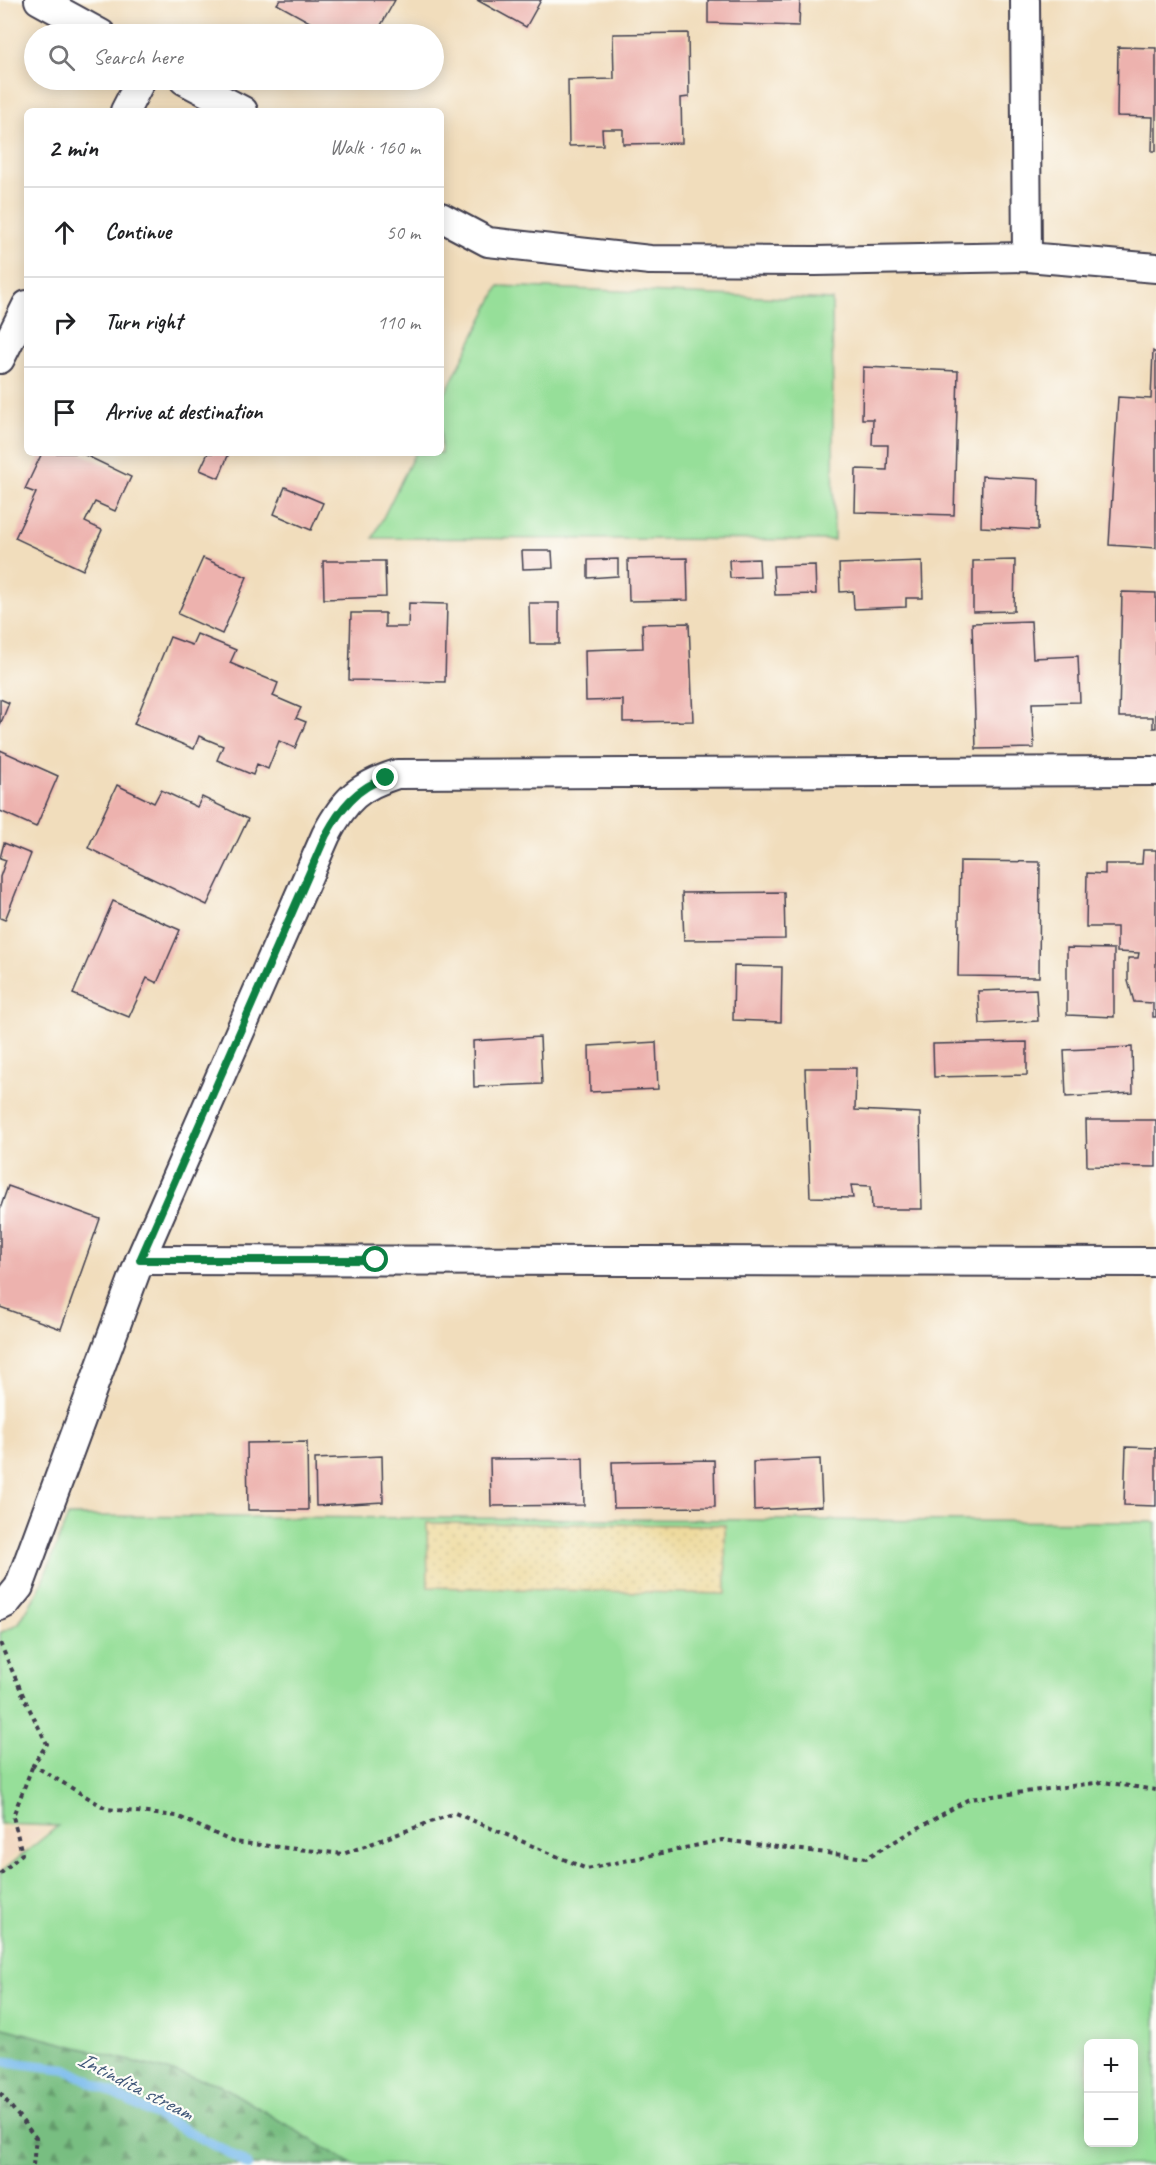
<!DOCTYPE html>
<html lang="en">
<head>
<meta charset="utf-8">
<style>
  :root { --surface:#fff; --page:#f2f2f2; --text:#202124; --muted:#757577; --line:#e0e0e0 }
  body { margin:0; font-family:Caveat,sans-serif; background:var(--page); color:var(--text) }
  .controls { position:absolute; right:18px; bottom:18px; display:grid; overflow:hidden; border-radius:9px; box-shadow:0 3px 15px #0003 }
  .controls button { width:54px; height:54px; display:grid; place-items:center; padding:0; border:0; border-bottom:2px solid var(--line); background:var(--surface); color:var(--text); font:30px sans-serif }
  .stop { position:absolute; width:18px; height:18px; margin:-14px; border:4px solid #0b8043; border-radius:50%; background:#fff }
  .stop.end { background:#0b8043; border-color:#fff; box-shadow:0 2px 6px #0008 }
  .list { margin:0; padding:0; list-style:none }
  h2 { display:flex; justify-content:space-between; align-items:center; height:78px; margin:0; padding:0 24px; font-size:26px }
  h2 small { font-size:20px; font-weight:400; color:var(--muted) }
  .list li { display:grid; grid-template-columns:39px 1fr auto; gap:18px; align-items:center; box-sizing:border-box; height:90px; padding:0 24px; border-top:2px solid var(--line) }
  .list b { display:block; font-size:22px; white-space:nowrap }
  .list em { font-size:20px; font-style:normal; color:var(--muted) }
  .icon { flex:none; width:33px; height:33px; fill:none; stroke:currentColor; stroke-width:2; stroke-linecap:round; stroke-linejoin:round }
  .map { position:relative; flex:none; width:1156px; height:2165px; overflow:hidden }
  .search { position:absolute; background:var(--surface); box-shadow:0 3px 15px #0003; left:24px; top:24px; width:420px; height:66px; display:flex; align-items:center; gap:15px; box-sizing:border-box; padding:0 21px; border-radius:33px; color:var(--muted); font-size:22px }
  .panel { position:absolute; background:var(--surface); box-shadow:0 3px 15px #0003; left:24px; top:108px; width:420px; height:348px; border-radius:9px }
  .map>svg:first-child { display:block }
</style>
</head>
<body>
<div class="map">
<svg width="1156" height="2165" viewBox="0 0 1156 2165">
  <defs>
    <pattern id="forest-firs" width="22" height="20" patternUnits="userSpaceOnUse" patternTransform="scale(1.5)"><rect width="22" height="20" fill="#78be81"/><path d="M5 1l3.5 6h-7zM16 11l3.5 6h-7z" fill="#629a6b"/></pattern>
    <pattern id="sand-dots" width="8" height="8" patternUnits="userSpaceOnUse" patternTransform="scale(1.5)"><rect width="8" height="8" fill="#eeda9e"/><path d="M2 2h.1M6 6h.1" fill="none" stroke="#ccbb89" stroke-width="1.8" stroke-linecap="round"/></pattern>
  </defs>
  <rect width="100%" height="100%" fill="#fdfcf7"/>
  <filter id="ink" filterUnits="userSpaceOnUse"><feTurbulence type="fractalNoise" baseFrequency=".0167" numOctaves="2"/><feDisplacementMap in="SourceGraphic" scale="12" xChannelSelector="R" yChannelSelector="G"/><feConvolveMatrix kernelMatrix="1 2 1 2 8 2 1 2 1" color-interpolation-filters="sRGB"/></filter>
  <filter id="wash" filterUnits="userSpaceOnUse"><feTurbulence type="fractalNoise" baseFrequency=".008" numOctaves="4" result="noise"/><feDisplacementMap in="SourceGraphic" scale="24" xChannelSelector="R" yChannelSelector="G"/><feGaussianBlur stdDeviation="1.35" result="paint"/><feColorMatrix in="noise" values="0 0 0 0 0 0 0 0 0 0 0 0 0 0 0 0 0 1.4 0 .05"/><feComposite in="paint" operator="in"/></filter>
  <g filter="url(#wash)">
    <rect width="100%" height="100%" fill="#f1ddbc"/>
    <polygon fill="#f1d5bd" points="0,1829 46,1830 0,1867"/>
    <g fill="#96df99" stroke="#5c806a" stroke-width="1.5" fill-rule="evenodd">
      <polygon points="499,286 832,300 834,540 373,538 415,453 441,453 441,402"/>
      <path d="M68,1516L1156,1522V2165H0V1873L58,1826L0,1824V1633L19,1623L39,1590ZM1088,2044H1134V2142H1088Z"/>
    </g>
    <polygon fill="url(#forest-firs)" stroke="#4d705e" stroke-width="1.5" points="0,2027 219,2084 353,2165 0,2165"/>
    <polygon fill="url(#sand-dots)" stroke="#887e6c" stroke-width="1.5" points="427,1523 725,1525 726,1594 428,1587"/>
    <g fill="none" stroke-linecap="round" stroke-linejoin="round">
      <polyline stroke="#77baec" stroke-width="10" points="0,2061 66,2069 224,2150 248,2165"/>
    </g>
    <g id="blocks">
      <g fill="#edb2ae">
        <polygon points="280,0 395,0 376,34 325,34 326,31 277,4"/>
        <polygon points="477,0 541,0 526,27"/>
        <polygon points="708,0 800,0 799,26 708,23"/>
        <polygon points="688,33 689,97 681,98 682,143 623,144 623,129 602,129 603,145 569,146 568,80 614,79 613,34"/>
        <polygon points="1118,47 1156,48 1156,151 1152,151 1153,117 1117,116"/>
        <polygon points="1153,351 1156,353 1156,548 1109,545 1118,397 1151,399"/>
        <polygon points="863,367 958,371 954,515 855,512 856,469 887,470 888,445 872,445 873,419 862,419"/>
        <polygon points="42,453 81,453 131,477 115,511 95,502 85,522 102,530 83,570 15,538 36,493 25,489"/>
        <polygon points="208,453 229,453 219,478 200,470"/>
        <polygon points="982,476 1039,479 1038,530 981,527"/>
        <polygon points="285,487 323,503 311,530 274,514"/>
        <polygon points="522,551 552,551 553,568 523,569"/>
        <polygon points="203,558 247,577 222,634 178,614"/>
        <polygon points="687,558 688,600 629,601 628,559"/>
        <polygon points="618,559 618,576 588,578 588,560"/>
        <polygon points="759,559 760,577 730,578 729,560"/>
        <polygon points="1015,560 1014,611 973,612 973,561"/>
        <polygon points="323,561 385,561 386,597 324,599"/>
        <polygon points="922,561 923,598 906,598 906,607 854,609 853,591 840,592 839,564"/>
        <polygon points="815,565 816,594 775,595 773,566"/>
        <polygon points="1122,592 1156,593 1156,728 1153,728 1153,717 1119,717"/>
        <polygon points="409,603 447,604 445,682 349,680 351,613 385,613 385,627 408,627"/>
        <polygon points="529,603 559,603 559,644 530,644"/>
        <polygon points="1031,621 1033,658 1078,656 1080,702 1032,703 1034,748 976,749 972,623"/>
        <polygon points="689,623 693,721 623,722 623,700 586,701 585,650 643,648 642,624"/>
        <polygon points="197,634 236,650 230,663 278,683 273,696 301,708 296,718 306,722 295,748 279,741 268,769 257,764 253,775 217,760 223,746 199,736 194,749 134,724 170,637 192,645"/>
        <polygon points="0,699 9,703 0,725"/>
        <polygon points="0,750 58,776 36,827 0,811"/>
        <polygon points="117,785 154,803 161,790 197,807 202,797 248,819 207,905 88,848"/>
        <polygon points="4,843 31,854 5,920 0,918 0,877 6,860 0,858"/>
        <polygon points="1143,850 1156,850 1156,1017 1153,1017 1153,1003 1134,1002 1128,981 1128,958 1138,958 1139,953 1117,952 1117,927 1086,927 1087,873 1105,874 1105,864 1142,864"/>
        <polygon points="960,861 1040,862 1039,977 958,976"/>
        <polygon points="784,892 785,939 684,940 682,893"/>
        <polygon points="113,901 180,930 157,983 147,978 129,1017 73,994"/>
        <polygon points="1067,948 1114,949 1114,1017 1067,1015"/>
        <polygon points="734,966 782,967 781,1022 733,1020"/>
        <polygon points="1036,989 1038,1021 980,1024 978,991"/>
        <polygon points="540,1037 542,1084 474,1087 473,1041"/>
        <polygon points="656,1042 658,1089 590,1092 589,1046"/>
        <polygon points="1027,1042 1027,1075 934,1077 933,1044"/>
        <polygon points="1132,1047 1133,1093 1066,1097 1064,1050"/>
        <polygon points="805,1068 856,1068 855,1110 920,1113 922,1209 872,1209 871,1186 851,1185 853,1198 810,1197"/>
        <polygon points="1086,1120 1156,1120 1156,1167 1087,1166"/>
        <polygon points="8,1186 100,1219 61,1329 0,1307 0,1209"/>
        <polygon points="307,1442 308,1510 248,1510 247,1443"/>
        <polygon points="1126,1447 1156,1448 1156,1506 1124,1505"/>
        <polygon points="382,1456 383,1502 316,1506 315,1459"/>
        <polygon points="583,1458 584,1505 491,1506 490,1459"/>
        <polygon points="820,1459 822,1506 754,1510 753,1462"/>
        <polygon points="714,1460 715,1507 614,1508 612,1462"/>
      </g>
    </g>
  </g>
  <g filter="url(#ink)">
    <use href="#blocks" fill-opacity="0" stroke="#413e4e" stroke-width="1.5"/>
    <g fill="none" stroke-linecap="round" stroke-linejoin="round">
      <defs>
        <g id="minor">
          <polyline points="39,0 101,34"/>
          <polyline points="1025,0 1027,257"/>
          <polyline points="184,80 243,111"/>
          <polyline points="125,111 141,80"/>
          <polyline points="441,217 488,242 650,260 815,261 1027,257 1156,268"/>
          <polyline points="0,359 27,305"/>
          <polyline points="140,1260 1156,1262"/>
          <path d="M0,1606L6,1603L19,1587L140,1260L326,835C345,799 359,786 397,774L1156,771"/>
        </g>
      </defs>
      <use href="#minor" stroke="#413e4e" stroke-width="32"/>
      <g stroke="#413e4e" stroke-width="4" stroke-dasharray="4.5 4.5" stroke-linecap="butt">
        <polyline points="0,1643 26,1702 47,1744 33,1765 107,1809 177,1816 233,1842 343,1854 455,1813 587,1869 722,1840 866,1858 969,1799 1103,1782 1156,1790"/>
        <polyline points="0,1874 22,1854 13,1816 33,1765"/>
        <polyline points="0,2093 36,2138 33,2165"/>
      </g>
      <use href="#minor" stroke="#fff" stroke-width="28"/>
    </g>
  </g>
  <g fill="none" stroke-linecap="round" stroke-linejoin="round" filter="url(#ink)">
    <path stroke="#0b8043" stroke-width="8" d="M376,1260H140L326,835C340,809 357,787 386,778"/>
  </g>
  <g text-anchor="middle" stroke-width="4.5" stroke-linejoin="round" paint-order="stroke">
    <g font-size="22" font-style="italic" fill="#405779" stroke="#fdfcf7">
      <text transform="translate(136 2085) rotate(27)" y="8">Intindita stream</text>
    </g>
  </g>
</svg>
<div class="controls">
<button>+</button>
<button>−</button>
</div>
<div class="stop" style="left:376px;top:1260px"></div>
<div class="stop end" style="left:386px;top:778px"></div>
<div class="search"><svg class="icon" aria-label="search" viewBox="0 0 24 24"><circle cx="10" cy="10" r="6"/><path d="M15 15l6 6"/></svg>Search here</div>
<section class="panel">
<h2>2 min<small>Walk · 160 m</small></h2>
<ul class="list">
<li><svg class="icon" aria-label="ahead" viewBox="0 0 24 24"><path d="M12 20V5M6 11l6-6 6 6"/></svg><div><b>Continue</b></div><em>50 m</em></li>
<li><svg class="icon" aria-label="right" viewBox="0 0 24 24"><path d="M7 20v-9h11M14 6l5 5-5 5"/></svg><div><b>Turn right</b></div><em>110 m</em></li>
<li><svg class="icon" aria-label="arrive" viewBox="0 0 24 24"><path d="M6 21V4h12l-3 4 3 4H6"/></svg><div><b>Arrive at destination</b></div></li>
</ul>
</section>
</div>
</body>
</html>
